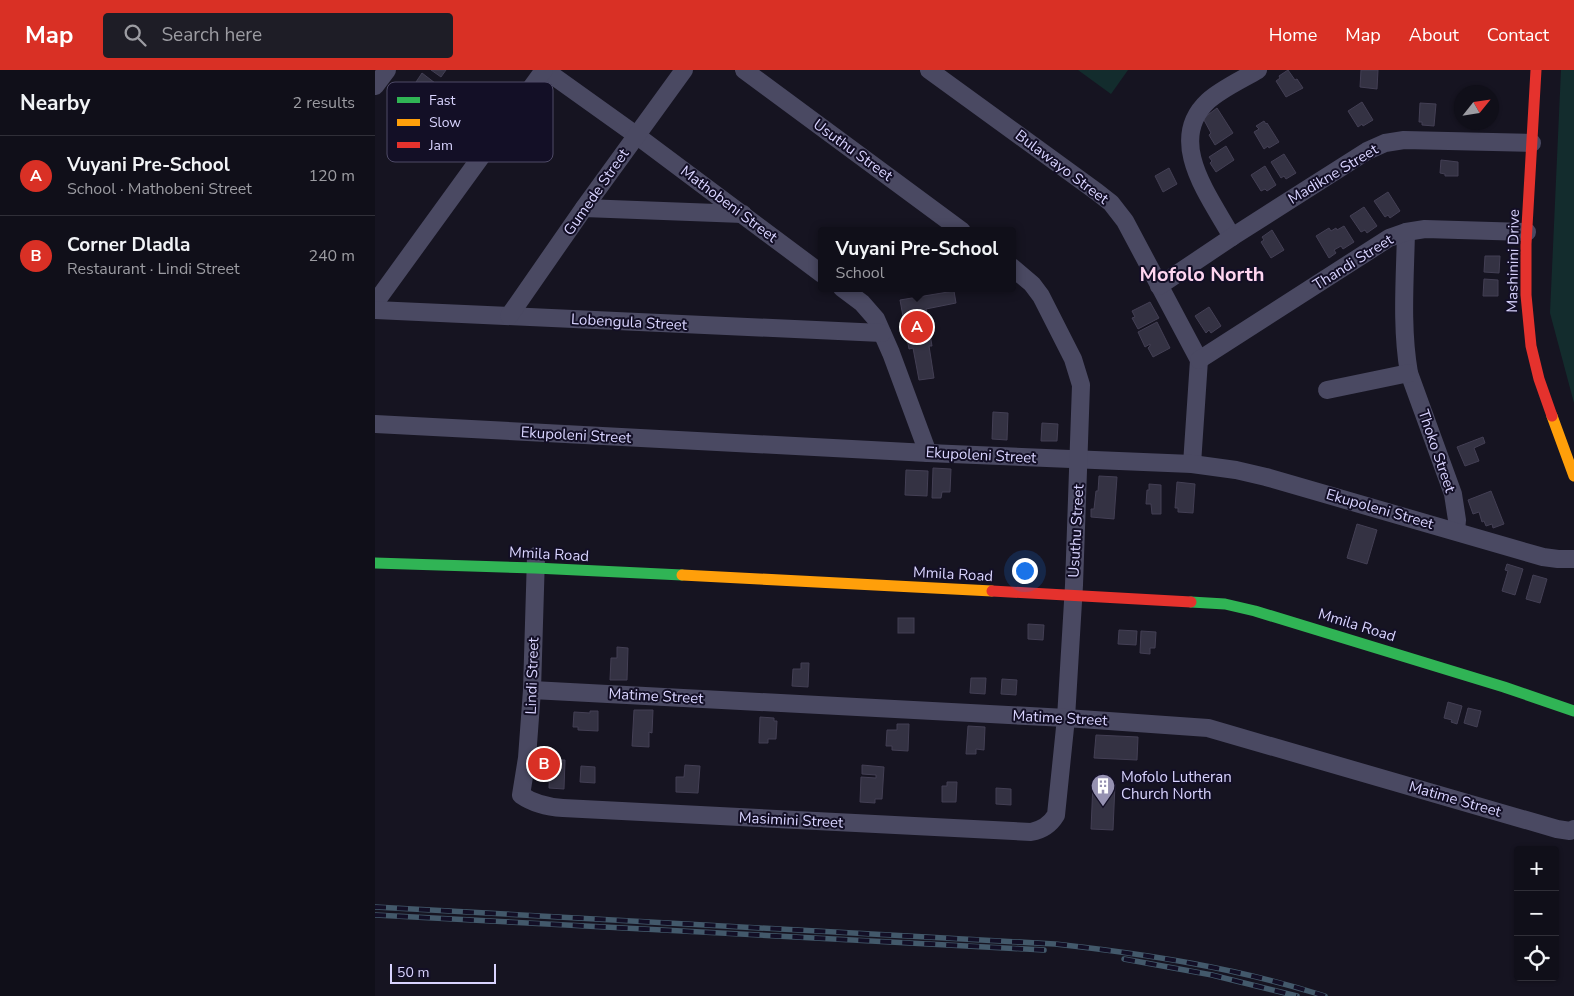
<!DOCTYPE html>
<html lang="en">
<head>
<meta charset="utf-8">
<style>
  :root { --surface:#100f19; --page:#1e1d26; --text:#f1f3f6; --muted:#9c9ca2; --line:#302f38; --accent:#d93025 }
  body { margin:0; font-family:"Nunito Sans",sans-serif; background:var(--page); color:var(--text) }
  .controls { position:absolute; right:15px; bottom:15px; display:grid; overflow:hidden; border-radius:5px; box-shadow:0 1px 4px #0004 }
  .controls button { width:45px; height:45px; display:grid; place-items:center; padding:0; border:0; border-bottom:1px solid var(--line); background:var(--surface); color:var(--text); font:25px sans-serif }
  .compass { position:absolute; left:1079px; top:15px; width:45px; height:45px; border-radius:50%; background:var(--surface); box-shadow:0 1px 4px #0004; rotate:60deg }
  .scale { position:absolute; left:15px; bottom:12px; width:106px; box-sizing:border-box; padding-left:5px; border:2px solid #d9d4ff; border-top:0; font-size:14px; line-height:18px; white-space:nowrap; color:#d9d4ff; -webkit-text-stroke:4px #130f26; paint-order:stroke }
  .you { position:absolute; left:649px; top:500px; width:18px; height:18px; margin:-12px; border:4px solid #fff; border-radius:50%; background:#1a73e8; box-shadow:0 0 0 8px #1a73e833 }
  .badge { display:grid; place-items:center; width:32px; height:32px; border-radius:50%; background:var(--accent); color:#fff; font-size:16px; font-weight:700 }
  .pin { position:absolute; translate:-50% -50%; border:2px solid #fff; box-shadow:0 1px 5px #0006 }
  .popup { position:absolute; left:443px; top:157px; width:198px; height:65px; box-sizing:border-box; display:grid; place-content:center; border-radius:5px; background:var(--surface); filter:drop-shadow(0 1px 4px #0005); font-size:16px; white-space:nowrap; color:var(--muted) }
  .popup b { font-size:19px; color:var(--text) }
  .popup::after { content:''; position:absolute; left:50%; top:100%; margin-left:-10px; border:10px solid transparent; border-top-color:var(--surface) }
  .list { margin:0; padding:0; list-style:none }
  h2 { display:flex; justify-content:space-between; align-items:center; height:65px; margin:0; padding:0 20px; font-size:21px }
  h2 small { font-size:16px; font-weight:400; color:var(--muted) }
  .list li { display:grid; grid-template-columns:32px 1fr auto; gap:15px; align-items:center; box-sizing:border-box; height:80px; padding:0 20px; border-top:1px solid var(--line) }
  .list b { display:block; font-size:19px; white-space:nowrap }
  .list p { margin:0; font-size:16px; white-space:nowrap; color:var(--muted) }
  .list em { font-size:16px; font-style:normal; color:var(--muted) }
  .icon { flex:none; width:28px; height:28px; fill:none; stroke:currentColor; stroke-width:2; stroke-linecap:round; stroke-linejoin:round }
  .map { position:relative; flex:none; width:1199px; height:926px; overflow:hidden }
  header { display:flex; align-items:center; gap:30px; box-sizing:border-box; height:70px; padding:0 25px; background:var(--accent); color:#fff }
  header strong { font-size:24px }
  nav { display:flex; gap:28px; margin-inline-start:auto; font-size:18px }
  .search { width:350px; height:45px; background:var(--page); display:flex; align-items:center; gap:12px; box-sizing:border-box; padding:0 18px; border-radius:5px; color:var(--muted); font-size:19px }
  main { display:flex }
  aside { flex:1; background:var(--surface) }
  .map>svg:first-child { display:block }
</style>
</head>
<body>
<header>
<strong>Map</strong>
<div class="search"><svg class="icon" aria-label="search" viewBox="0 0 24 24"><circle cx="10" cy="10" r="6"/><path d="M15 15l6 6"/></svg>Search here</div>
<nav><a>Home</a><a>Map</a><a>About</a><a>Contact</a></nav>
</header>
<main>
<aside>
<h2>Nearby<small>2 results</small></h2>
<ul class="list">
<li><span class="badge">A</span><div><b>Vuyani Pre-School</b><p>School · Mathobeni Street</p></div><em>120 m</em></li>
<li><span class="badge">B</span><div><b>Corner Dladla</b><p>Restaurant · Lindi Street</p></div><em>240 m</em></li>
</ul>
</aside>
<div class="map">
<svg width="1199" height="926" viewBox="0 0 1199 926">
  <rect width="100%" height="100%" fill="#161421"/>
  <g fill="#132c2d">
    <polygon points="703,0 753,0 736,24"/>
    <polygon points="1186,0 1199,0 1199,333 1175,243"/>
  </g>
  <g fill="#343243" stroke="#433f54">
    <polygon points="56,0 71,0 66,7"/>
    <polygon points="913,0 920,10 922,9 928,18 911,27 901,11 905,8 904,6"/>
    <polygon points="986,0 1003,0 1002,19 985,17"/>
    <polygon points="47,3 60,13 56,18 61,21 56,27 39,15"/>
    <polygon points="987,32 998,50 988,56 987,54 983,57 973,41"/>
    <polygon points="1045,33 1061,34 1059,56 1047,55 1047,52 1044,52"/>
    <polygon points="842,38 858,63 840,75 834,65 836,63 829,50 830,47"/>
    <polygon points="889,51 891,54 892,53 904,72 894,78 893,76 889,79 879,62 884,59 881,56"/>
    <polygon points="851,76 859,90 841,102 835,93 837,91 834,87"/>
    <polygon points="909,84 921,103 911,109 909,106 906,108 896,92"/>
    <polygon points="1066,90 1083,92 1083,106 1070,106 1070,104 1065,103"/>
    <polygon points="890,96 901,115 892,121 890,119 886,121 876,105"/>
    <polygon points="794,98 802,114 788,122 780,106"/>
    <polygon points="1013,122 1025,141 1015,148 1013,145 1010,147 999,131"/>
    <polygon points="989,137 1002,156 992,163 990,160 986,162 975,146"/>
    <polygon points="969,156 979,172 968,179 966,176 959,180 961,183 954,188 941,166 954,158 956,161 961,158 962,160"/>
    <polygon points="897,160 909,180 896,188 886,172 889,170 887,167"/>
    <polygon points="1110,186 1125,186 1124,203 1109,202"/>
    <polygon points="1109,209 1123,210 1123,226 1108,226"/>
    <polygon points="579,221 581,233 551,239 557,276 554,276 559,308 544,310 538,278 534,279 525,230"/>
    <polygon points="775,232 784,248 763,259 757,248 760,247 757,241"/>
    <polygon points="834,237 846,256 836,263 834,260 831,263 820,246"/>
    <polygon points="782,252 795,278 778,287 773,278 775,276 775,274 770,277 763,262"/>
    <polygon points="618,342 633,343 632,370 617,369"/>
    <polygon points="667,353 683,354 682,371 666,371"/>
    <polygon points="1108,367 1110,373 1099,378 1104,391 1090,396 1082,377"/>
    <polygon points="558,398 576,399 575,422 567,422 566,428 557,428"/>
    <polygon points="531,400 553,401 552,426 530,425"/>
    <polygon points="724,406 742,407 739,449 716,447 716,439 719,439 721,421 723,421"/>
    <polygon points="802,412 820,414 818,443 803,442 803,438 800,438"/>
    <polygon points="774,414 786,415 786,444 777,444 776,434 771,434 772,420 774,420"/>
    <polygon points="1116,421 1129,454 1118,458 1117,454 1111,456 1109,451 1107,452 1104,442 1098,444 1093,430"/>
    <polygon points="982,454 1002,460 992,494 972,488"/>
    <polygon points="1132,494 1148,499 1140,525 1127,521 1133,501 1130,500"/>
    <polygon points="1158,505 1172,509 1165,533 1151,529"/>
    <rect x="523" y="548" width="16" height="15"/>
    <polygon points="653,554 669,555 668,570 653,569"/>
    <polygon points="744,560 762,561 761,575 743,574"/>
    <polygon points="766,561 781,562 780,578 775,578 775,584 765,583"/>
    <polygon points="242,577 253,578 252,610 235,610 236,588 242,588"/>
    <polygon points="426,593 434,593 433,617 417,616 418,599 426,599"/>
    <polygon points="596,608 611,608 610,624 595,623"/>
    <polygon points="627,609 642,610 641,625 626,624"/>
    <polygon points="1073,632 1087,636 1082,654 1076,652 1077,650 1069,648"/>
    <polygon points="1093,638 1106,641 1102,657 1089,653"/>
    <polygon points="259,640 278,640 277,663 274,662 274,677 257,676"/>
    <polygon points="215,641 223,641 223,661 203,660 203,657 198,657 199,642 215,643"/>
    <polygon points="385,647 399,648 399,651 402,651 401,669 393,669 393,673 384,673"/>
    <polygon points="522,654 534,654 533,681 517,680 517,676 511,676 512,660 522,660"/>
    <polygon points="593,656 610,657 609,680 601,679 601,684 591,684"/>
    <polygon points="721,665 763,667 762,690 719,688"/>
    <polygon points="164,687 173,688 172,700 164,700"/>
    <polygon points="175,690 190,690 189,719 174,718"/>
    <polygon points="310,695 325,696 323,723 301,722 301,707 309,707"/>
    <polygon points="487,695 509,697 507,729 500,729 500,733 485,732 486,707 501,708 501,705 487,704"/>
    <polygon points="206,696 220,697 220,713 205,712"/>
    <polygon points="572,712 582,712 581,732 567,732 567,716 572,716"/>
    <polygon points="718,713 740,714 738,760 716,759"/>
    <polygon points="621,718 636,719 636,735 621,734"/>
  </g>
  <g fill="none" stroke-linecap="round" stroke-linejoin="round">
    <g stroke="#4a4962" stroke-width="18">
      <polyline points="170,0 261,65 447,204"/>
      <polyline points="369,0 587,161"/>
      <polyline points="554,0 722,122 736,133 750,151 824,290 817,394"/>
      <polyline points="0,16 12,0"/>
      <polyline points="209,138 368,144"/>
      <path d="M1031,162C1030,209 1026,257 1034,303L1078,424L1082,450L1081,461"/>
      <path d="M857,167C835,127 790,71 833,31C846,19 868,9 883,0"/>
      <polyline points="784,216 857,167 992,81 1010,73 1029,70 1157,73"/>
      <polyline points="467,218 487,233 501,249 516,283 553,383"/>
      <polyline points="0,233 169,0"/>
      <polyline points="0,240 507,263"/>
      <polyline points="134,246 209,138 309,0"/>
      <polyline points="824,290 1014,168 1031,162 1050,159 1152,162"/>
      <polyline points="952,320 1034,303"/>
      <polyline points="0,354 553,383 817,394 861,400 891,407 1168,487 1183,489 1199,489"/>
      <path d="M161,486L157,620L152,688L146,725C159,734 172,737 188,738L656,762C667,760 675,755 681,745L691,648L699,515L706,315L698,289L666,226L657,214L637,197"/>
      <polyline points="157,620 691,648 833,658 1182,759 1195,761 1199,759"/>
    </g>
    <g stroke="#30b455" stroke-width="11">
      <polyline points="0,493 160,498 307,505"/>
      <polyline points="816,532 850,534 880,541 1129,617 1199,641"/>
    </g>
    <g stroke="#ff9f0a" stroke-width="11">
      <polyline points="1177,346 1199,406"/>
      <polyline points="307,505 617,521"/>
    </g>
    <g stroke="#e5322d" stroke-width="11">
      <polyline points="1161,0 1151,174 1151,225 1156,276 1164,309 1177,346"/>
      <polyline points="617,521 816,532"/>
    </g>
    <defs>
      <g id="rail">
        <path d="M0,837L680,874C772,884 862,898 950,926"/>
        <polyline points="0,845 669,880"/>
        <polyline points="749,889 837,905 922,926"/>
      </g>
    </defs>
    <use href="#rail" stroke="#43596b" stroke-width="5.5"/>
    <use href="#rail" stroke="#130f26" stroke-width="4" stroke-dasharray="11" stroke-linecap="butt"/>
  </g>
  <defs>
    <symbol id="building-pin" viewBox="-11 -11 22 30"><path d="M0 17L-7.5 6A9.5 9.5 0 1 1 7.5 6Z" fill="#9591b1" stroke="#130f26"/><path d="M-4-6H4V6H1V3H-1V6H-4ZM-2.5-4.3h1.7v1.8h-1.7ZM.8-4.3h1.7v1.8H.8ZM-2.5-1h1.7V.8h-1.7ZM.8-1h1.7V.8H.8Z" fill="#fff"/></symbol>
  </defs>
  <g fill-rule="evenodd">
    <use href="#building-pin" x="714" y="702" width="28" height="38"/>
  </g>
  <g text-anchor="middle" stroke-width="4" stroke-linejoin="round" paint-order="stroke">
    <g font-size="15" fill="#d9d4ff" stroke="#130f26">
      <text transform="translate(478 80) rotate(36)" y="5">Usuthu Street</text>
      <text transform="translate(687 97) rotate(37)" y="5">Bulawayo Street</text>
      <text transform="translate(958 104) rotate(-31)" y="5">Madikne Street</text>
      <text transform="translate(221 122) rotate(-55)" y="5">Gumede Street</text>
      <text transform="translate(354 134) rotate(37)" y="5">Mathobeni Street</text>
      <text transform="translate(1138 191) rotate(-89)" y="5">Mashinini Drive</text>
      <text transform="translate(978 192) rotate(-32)" y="5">Thandi Street</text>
      <text transform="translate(254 252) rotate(3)" y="5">Lobengula Street</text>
      <text transform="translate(201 365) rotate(3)" y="5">Ekupoleni Street</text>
      <text transform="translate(1062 381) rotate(71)" y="5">Thoko Street</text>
      <text transform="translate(606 385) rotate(3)" y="5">Ekupoleni Street</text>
      <text transform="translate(1005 439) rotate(16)" y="5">Ekupoleni Street</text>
      <text transform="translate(701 461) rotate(-87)" y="5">Usuthu Street</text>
      <text transform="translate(174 484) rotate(3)" y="5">Mmila Road</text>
      <text transform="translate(578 504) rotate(3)" y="5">Mmila Road</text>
      <text transform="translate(982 555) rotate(17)" y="5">Mmila Road</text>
      <text transform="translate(157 606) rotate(-88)" y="5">Lindi Street</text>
      <text transform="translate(281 626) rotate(3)" y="5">Matime Street</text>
      <text transform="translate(685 648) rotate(3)" y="5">Matime Street</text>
      <text transform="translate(1080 729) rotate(16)" y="5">Matime Street</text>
      <text transform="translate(416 750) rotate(3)" y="5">Masimini Street</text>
    </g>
    <g font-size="15" fill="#d9d4ff" stroke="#130f26" text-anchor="start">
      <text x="746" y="712">Mofolo Lutheran<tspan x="746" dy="17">Church North</tspan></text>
    </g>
    <g font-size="20" font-weight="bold" fill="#ffd6f0" stroke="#130f26">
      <text x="827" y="211">Mofolo North</text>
    </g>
  </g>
  <rect x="12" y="12" width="166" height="80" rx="8" fill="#130f26" stroke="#4e4a67" stroke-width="1"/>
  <rect x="22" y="27" width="23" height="6" fill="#30b455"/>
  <rect x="22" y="49" width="23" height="7" fill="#ff9f0a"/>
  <rect x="22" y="72" width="23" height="6" fill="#e5322d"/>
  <g font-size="14" fill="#d9d4ff">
    <text x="54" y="35">Fast</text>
    <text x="54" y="57">Slow</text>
    <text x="54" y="80">Jam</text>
  </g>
</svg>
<div class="controls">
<button>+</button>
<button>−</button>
<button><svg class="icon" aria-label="locate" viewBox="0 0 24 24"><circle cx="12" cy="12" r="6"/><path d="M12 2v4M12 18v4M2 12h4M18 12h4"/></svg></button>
</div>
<svg class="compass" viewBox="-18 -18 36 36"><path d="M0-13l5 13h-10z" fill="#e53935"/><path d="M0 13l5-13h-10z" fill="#9c9ca2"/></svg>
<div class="scale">50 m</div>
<div class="you"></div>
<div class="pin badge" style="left:542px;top:257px">A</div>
<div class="popup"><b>Vuyani Pre-School</b>School</div>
<div class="pin badge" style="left:169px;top:694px">B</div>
</div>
</main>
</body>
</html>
